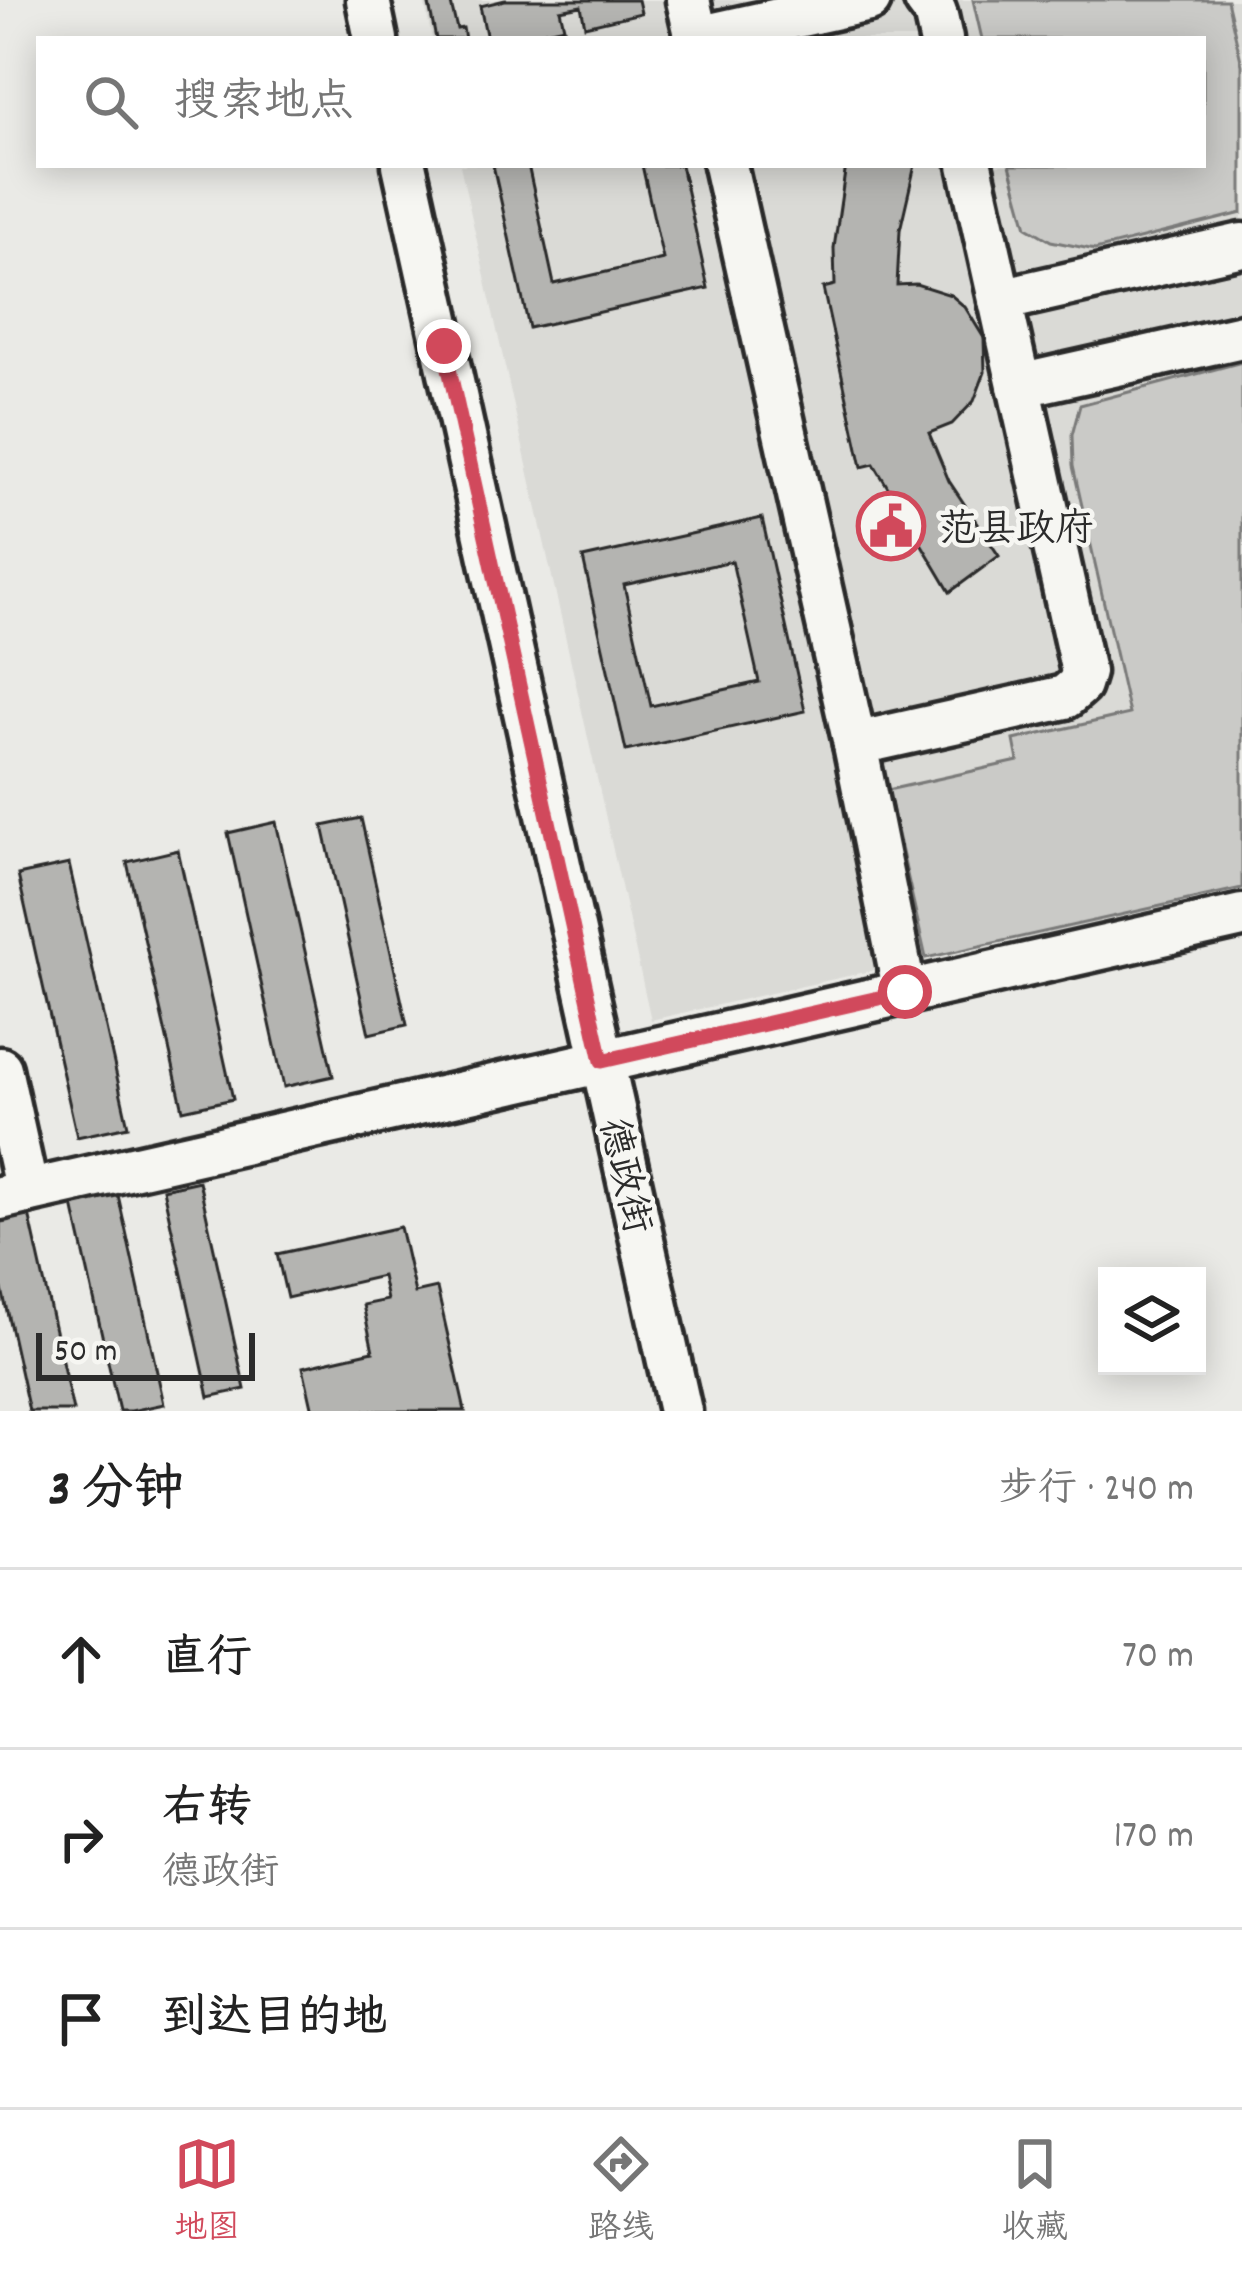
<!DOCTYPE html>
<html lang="zh">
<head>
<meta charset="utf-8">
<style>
  :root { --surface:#fff; --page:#f2f2f2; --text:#222; --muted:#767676; --line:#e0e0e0; --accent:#d1495b }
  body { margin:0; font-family:Dekko,"LXGW WenKai TC",sans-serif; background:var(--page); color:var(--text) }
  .controls { position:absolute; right:36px; bottom:36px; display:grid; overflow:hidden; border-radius:0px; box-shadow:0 6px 30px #0003 }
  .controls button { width:108px; height:108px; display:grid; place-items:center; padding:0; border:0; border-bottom:3px solid var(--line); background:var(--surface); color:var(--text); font:60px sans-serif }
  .scale { position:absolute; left:36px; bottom:30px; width:219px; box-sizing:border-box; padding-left:12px; border:6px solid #2b2b2b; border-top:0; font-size:33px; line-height:42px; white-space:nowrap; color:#2b2b2b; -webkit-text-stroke:9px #f6f6f2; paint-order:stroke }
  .stop { position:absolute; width:36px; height:36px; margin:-27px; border:9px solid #d1495b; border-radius:50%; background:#fff }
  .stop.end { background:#d1495b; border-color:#fff; box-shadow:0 3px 12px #0008 }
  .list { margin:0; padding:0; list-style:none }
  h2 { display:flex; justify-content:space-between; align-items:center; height:156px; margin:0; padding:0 48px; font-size:51px }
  h2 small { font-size:39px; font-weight:400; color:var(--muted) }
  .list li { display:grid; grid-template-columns:78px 1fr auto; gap:36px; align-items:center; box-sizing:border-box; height:180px; padding:0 48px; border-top:3px solid var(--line) }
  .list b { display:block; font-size:45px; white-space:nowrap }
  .list p { margin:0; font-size:39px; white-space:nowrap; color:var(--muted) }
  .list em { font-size:39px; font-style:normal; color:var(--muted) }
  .icon { flex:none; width:66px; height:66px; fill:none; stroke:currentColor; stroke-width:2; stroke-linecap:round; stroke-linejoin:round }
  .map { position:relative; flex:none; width:1242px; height:1411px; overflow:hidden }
  .search { position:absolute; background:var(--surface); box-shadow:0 6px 30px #0003; left:36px; right:36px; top:36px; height:132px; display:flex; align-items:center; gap:30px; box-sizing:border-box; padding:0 42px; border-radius:0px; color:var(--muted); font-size:45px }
  .sheet { height:696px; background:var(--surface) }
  nav { display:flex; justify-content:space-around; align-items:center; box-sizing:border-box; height:168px; border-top:3px solid var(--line); background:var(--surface); font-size:33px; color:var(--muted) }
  nav a { display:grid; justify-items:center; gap:6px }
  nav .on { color:var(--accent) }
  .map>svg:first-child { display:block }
</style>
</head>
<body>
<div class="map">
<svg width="1242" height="1411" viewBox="0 0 1242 1411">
  <rect width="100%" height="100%" fill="#eaeae6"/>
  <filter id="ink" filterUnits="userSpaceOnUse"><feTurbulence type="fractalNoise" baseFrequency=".00833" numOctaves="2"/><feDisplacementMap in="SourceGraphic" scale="24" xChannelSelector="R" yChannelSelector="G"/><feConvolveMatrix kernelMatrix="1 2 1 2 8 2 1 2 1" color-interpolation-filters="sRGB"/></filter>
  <g filter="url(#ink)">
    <polygon fill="#dadad6" points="424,0 1242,0 1242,888 651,1020 460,165 1203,165 1203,39 432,39"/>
    <g fill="#cacac7" stroke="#7a7a79" stroke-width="3">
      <polygon points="973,0 1227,0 1242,65 1242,213 1095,250 1051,241 1027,227 1010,165 1203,165 1203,39 982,39"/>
      <polygon points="1242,362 1242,888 926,958 888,790 1018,761 1014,740 1129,714 1073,466 1072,435 1080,405"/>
    </g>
    <g fill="#b4b4b1" stroke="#2b2b2b" stroke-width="3" fill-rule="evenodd">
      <polygon points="428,0 450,0 457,29 463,28 465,39 436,39"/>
      <polygon points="505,0 638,0 641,13 585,26 581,6 560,10 564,27 510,39 487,39 480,6"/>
      <polygon points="493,165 528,165 554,284 663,259 642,165 681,165 708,288 529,328"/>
      <polygon points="846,165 915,165 900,230 897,285 916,284 951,295 965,307 984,338 985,372 974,401 952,424 929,433 949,481 999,556 950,592 874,464 862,467 823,288 835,285 834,248"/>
      <path d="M762,518L805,711L626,751L583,558ZM732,561L759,682L651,706L624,585Z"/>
      <polygon points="361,818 407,1025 369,1034 323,826"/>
      <polygon points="276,822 333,1076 284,1087 228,833"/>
      <polygon points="178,850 233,1099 183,1110 127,862"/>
      <polygon points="69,864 128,1126 77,1137 18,875"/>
      <polygon points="199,1181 245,1389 209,1397 163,1189"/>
      <polygon points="118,1195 164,1404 131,1411 119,1411 73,1205"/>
      <polygon points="29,1214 73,1411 29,1411 0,1280 0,1220"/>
      <polygon points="400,1227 415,1293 437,1288 465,1411 313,1411 303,1367 373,1351 363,1305 387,1300 382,1276 287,1298 277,1254"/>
    </g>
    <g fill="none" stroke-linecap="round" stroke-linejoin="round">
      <defs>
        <g id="minor">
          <polyline points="368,0 376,39"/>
          <polyline points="688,0 697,39"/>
          <polyline points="926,0 935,12 941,39"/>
          <polyline points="697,38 869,0"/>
          <polyline points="404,165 680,1411"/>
          <polyline points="725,165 855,744 905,993"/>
          <polyline points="1000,300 1242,245"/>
          <polyline points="1019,386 1242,336"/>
          <polyline points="855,744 1065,697 1079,685 1083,672 970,165"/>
          <polyline points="0,1069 27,1192"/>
          <polyline points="0,1198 1242,916"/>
        </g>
      </defs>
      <use href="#minor" stroke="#2b2b2b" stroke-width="51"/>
      <use href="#minor" stroke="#f6f6f2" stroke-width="42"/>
    </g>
  </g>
  <g fill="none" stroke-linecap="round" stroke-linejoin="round" filter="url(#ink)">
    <polyline stroke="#d1495b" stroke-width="15" points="444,346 602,1061 905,992"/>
  </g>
  <defs>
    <symbol id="civic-ring" viewBox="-11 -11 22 22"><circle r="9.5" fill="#f6f6f2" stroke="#d1495b" stroke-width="1.5"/><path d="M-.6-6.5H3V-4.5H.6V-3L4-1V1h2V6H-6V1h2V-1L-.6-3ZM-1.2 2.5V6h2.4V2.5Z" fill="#d1495b"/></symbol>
  </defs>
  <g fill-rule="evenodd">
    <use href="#civic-ring" x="853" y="488" width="76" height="76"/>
  </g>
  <g text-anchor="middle" stroke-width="9" stroke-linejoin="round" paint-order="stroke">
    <g font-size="39" fill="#2b2b2b" stroke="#f6f6f2" text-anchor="start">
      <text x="938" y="540">范县政府</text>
    </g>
    <g font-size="39" fill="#2b2b2b" stroke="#f6f6f2">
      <text transform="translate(628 1175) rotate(77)" y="14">德政街</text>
    </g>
  </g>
</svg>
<div class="controls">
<button><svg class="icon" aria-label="layers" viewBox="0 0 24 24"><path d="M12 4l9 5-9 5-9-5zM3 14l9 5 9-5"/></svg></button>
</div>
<div class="scale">50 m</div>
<div class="stop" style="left:905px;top:992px"></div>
<div class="stop end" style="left:444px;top:346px"></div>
<div class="search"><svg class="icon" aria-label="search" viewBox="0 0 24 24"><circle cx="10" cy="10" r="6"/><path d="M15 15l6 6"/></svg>搜索地点</div>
</div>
<section class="sheet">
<h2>3 分钟<small>步行 · 240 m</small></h2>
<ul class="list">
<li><svg class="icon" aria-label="ahead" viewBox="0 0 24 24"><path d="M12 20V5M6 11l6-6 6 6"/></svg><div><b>直行</b></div><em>70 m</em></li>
<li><svg class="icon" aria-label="right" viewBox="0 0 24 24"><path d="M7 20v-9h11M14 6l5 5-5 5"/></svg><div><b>右转</b><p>德政街</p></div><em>170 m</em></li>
<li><svg class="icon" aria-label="arrive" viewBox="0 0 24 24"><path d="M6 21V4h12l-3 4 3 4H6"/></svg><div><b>到达目的地</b></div></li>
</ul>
</section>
<nav>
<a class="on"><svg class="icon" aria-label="map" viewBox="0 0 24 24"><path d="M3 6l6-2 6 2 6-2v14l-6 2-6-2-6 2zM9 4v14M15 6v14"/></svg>地图</a>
<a><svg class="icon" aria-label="directions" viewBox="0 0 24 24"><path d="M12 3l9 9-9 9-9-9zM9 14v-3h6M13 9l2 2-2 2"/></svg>路线</a>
<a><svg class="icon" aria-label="saved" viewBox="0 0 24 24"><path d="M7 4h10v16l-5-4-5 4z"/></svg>收藏</a>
</nav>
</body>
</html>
